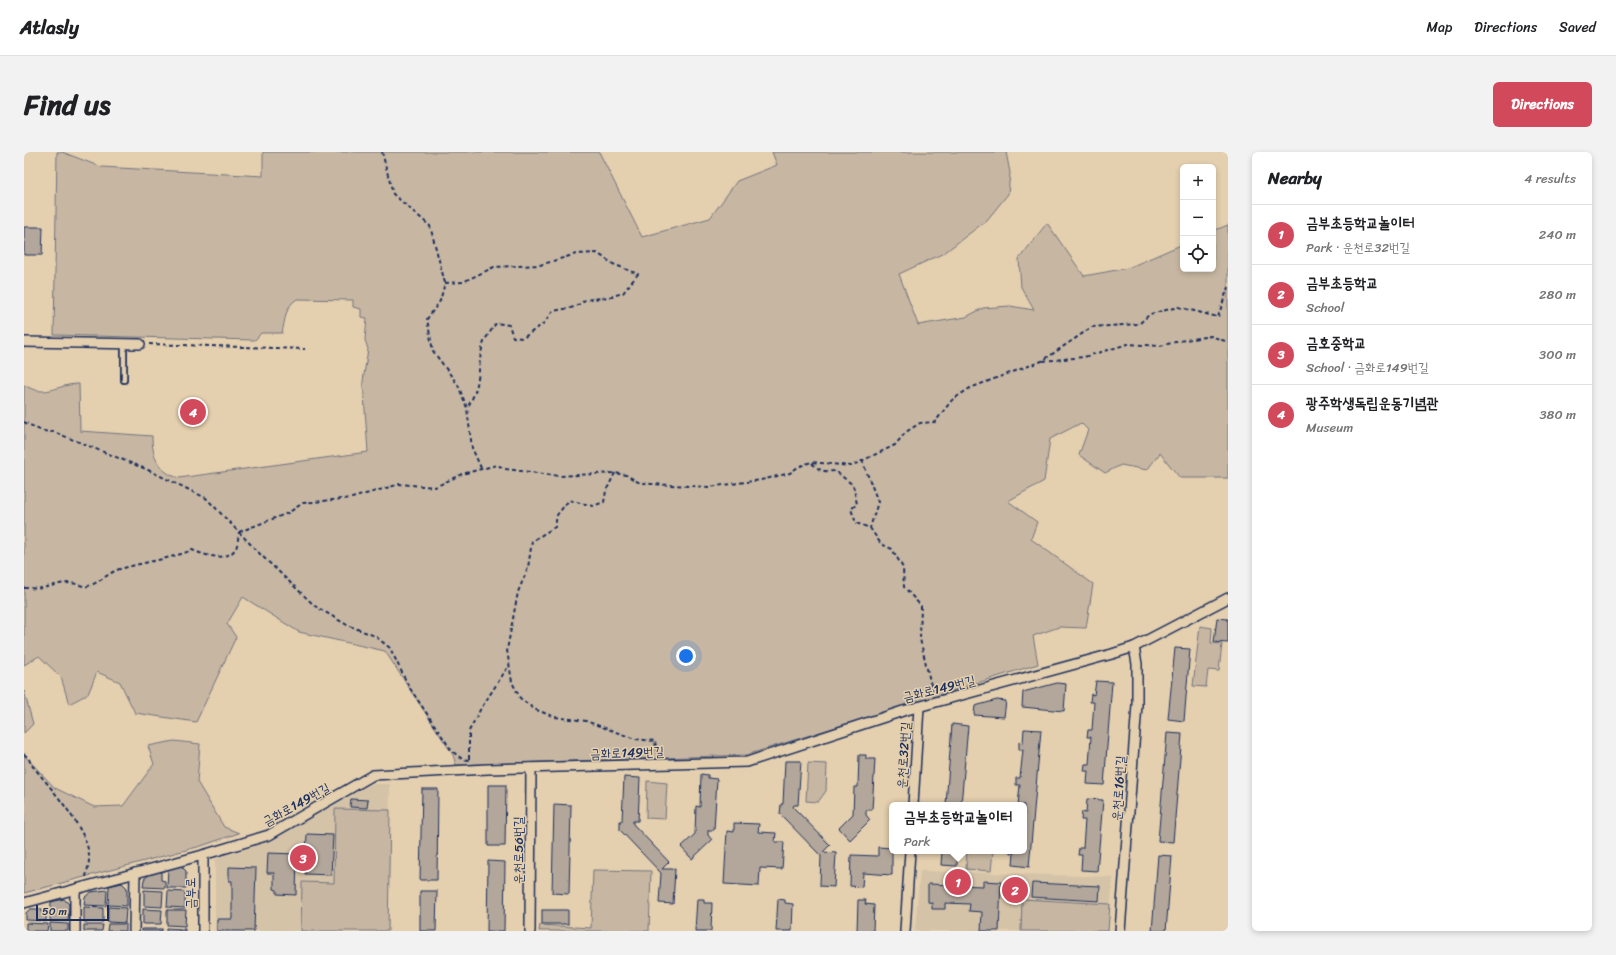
<!DOCTYPE html>
<html lang="en">
<head>
<meta charset="utf-8">
<style>
  :root { --surface:#fff; --page:#f2f2f2; --text:#202124; --muted:#757577; --line:#e0e0e0; --accent:#d1495b }
  body { margin:0; font-family:Sriracha,"Poor Story",sans-serif; background:var(--page); color:var(--text) }
  .controls { position:absolute; right:12px; top:12px; display:grid; overflow:hidden; border-radius:6px; box-shadow:0 2px 6px #0003 }
  .controls button { width:36px; height:36px; display:grid; place-items:center; padding:0; border:0; border-bottom:1px solid var(--line); background:var(--surface); color:var(--text); font:20px sans-serif }
  .scale { position:absolute; left:12px; bottom:10px; width:73px; box-sizing:border-box; padding-left:4px; border:2px solid #1b2f5e; border-top:0; font-size:11px; line-height:14px; white-space:nowrap; color:#1b2f5e; -webkit-text-stroke:3px #e4cfae; paint-order:stroke }
  .you { position:absolute; left:662px; top:504px; width:14px; height:14px; margin:-10px; border:3px solid #fff; border-radius:50%; background:#1a73e8; box-shadow:0 0 0 6px #1a73e833 }
  .badge { display:grid; place-items:center; width:26px; height:26px; border-radius:50%; background:var(--accent); color:#fff; font-size:13px; font-weight:700 }
  .pin { position:absolute; translate:-50% -50%; border:2px solid #fff; box-shadow:0 1px 4px #0006 }
  .popup { position:absolute; left:865px; top:650px; width:138px; height:52px; box-sizing:border-box; display:grid; place-content:center; border-radius:6px; background:var(--surface); filter:drop-shadow(0 1px 3px #0005); font-size:13px; white-space:nowrap; color:var(--muted) }
  .popup b { font-size:15px; color:var(--text) }
  .popup::after { content:''; position:absolute; left:50%; top:100%; margin-left:-8px; border:8px solid transparent; border-top-color:var(--surface) }
  .list { margin:0; padding:0; list-style:none }
  h2 { display:flex; justify-content:space-between; align-items:center; height:52px; margin:0; padding:0 16px; font-size:17px }
  h2 small { font-size:13px; font-weight:400; color:var(--muted) }
  .list li { display:grid; grid-template-columns:26px 1fr auto; gap:12px; align-items:center; box-sizing:border-box; height:60px; padding:0 16px; border-top:1px solid var(--line) }
  .list b { display:block; font-size:15px; white-space:nowrap }
  .list p { margin:0; font-size:13px; white-space:nowrap; color:var(--muted) }
  .list em { font-size:13px; font-style:normal; color:var(--muted) }
  .icon { flex:none; width:22px; height:22px; fill:none; stroke:currentColor; stroke-width:2; stroke-linecap:round; stroke-linejoin:round }
  .map { position:relative; flex:none; width:1204px; height:779px; overflow:hidden; border-radius:6px }
  header { display:flex; align-items:center; gap:24px; box-sizing:border-box; height:56px; padding:0 20px; background:var(--surface); border-bottom:1px solid var(--line) }
  header strong { font-size:19px }
  nav { display:flex; gap:22px; margin-inline-start:auto; font-size:14px }
  .intro { display:flex; align-items:center; justify-content:space-between; box-sizing:border-box; height:96px; padding:0 24px }
  h1 { margin:0; font-size:28px }
  .button { padding:10px 18px; border-radius:6px; background:var(--accent); color:#fff; font-size:14px; font-weight:700 }
  main { display:flex; gap:24px; padding:0 24px }
  aside { flex:1; background:var(--surface); border-radius:6px; box-shadow:0 2px 6px #0003 }
  .map>svg:first-child { display:block }
</style>
</head>
<body>
<header>
<strong>Atlasly</strong>
<nav><a>Map</a><a>Directions</a><a>Saved</a></nav>
</header>
<div class="intro"><h1>Find us</h1><a class="button">Directions</a></div>
<main>
<div class="map">
<svg width="1204" height="779" viewBox="0 0 1204 779">
  <rect width="100%" height="100%" fill="#e4cfae"/>
  <filter id="ink" filterUnits="userSpaceOnUse"><feTurbulence type="fractalNoise" baseFrequency=".025" numOctaves="2"/><feDisplacementMap in="SourceGraphic" scale="8" xChannelSelector="R" yChannelSelector="G"/><feConvolveMatrix kernelMatrix="1 2 1 2 8 2 1 2 1" color-interpolation-filters="sRGB"/></filter>
  <g filter="url(#ink)">
    <g fill="#d5c3a8">
      <polygon points="347,632 366,632 364,779 191,779 191,707 249,686"/>
      <polygon points="896,719 1089,725 1084,779 891,779"/>
    </g>
    <g fill="#c7b7a2" stroke="#717380">
      <path d="M33,0H38L77,15L239,24V0H575L618,85L686,66L713,29L753,13L748,0H982L986,21L984,42L963,68L920,101L875,122L894,173L942,165L959,156L986,154L1010,158L997,135L995,107L1023,71L1060,124L1104,116L1159,92V117H1189V79L1204,73V326H1156L1136,301L1123,318L1097,313L1081,321L1055,303L1064,278L1057,271L1026,287L1020,329L984,349L1013,370L1007,387L1069,432L1062,476L1035,475L1009,484L1014,512L722,603L432,613L429,603L361,499L275,480L219,445L203,472L212,485L172,570L111,561L96,530L73,520L64,542L45,552L37,525L15,504L0,513V233C23,247 32,232 55,232L56,279L128,284C128,305 134,320 155,326L344,300L339,229L344,197L341,188L343,166L337,165V157L329,155V148L273,147C261,154 261,169 258,181H237L231,188L30,183Z"/>
      <polygon points="1176,474 1188,476 1187,491 1198,492 1195,519 1184,518 1182,535 1169,534"/>
      <polygon points="0,539 9,572 0,581"/>
      <polygon points="150,589 176,592 173,630 200,675 215,681 177,694 0,741 0,603 31,636 70,655 99,654 130,612 124,594"/>
      <polygon points="784,611 803,612 802,639 794,650 782,649"/>
      <polygon points="623,629 643,631 641,667 622,666"/>
      <polygon points="311,657 366,658 364,779 277,779 278,730 310,731"/>
      <polygon points="943,699 969,699 967,719 942,717"/>
      <polygon points="569,718 627,719 625,779 515,779 516,773 567,776"/>
      <polygon points="998,747 1086,752 1084,779 997,779"/>
    </g>
    <g fill="#b2a79a" stroke="#1b2f5e">
      <polygon points="0,75 19,75 18,103 0,103"/>
      <polygon points="1193,466 1204,467 1204,491 1190,490"/>
      <polygon points="1151,496 1166,497 1160,569 1144,567"/>
      <polygon points="1072,529 1088,530 1080,633 1063,632 1064,619 1060,619 1061,612 1065,612 1067,585 1063,585 1064,578 1068,578 1070,550 1066,550 1067,542 1070,543"/>
      <polygon points="1033,531 1042,532 1040,559 998,555 999,540"/>
      <polygon points="973,548 982,549 980,565 950,563 951,554"/>
      <polygon points="928,572 944,574 937,653 922,653"/>
      <polygon points="1000,577 1017,578 1005,715 989,713 990,701 986,701 986,699 1000,699 1000,653 994,653 996,633 992,633 992,626 996,626 999,598 995,598 995,590 999,591"/>
      <polygon points="1143,581 1158,582 1149,690 1134,689"/>
      <polygon points="835,603 842,603 842,607 851,607 848,658 842,658 842,663 846,668 826,688 815,676 829,662 830,635 834,635"/>
      <polygon points="761,609 777,609 774,653 770,653 769,655 806,693 799,700 812,701 810,735 796,734 797,704 756,662 757,652 759,652"/>
      <polygon points="677,622 684,623 684,626 693,627 690,678 684,678 684,683 688,688 668,707 657,695 671,682 672,654 676,655"/>
      <polygon points="600,625 616,626 614,669 609,669 609,672 645,710 638,717 651,717 649,752 635,751 637,721 596,678 596,669 598,669"/>
      <polygon points="464,633 482,633 481,694 464,694"/>
      <polygon points="398,637 414,637 413,728 396,728"/>
      <polygon points="327,647 344,648 343,656 326,655"/>
      <polygon points="1063,647 1079,648 1073,719 1057,718 1058,703 1054,703 1055,696 1059,696 1061,668 1057,668 1058,660 1062,661"/>
      <polygon points="530,652 547,653 545,742 528,741"/>
      <polygon points="710,671 735,672 734,680 752,681 751,690 760,690 758,717 736,716 735,734 700,732 703,679 710,680"/>
      <polygon points="283,682 309,683 307,723 281,722"/>
      <polygon points="854,695 868,696 868,723 839,721 838,735 826,734 827,703 854,704"/>
      <polygon points="918,699 934,699 933,714 917,713"/>
      <polygon points="244,701 273,702 272,743 253,742 253,738 250,737 250,721 243,721"/>
      <polygon points="1134,703 1148,704 1142,779 1128,779"/>
      <polygon points="464,709 481,710 480,779 463,779"/>
      <polygon points="157,714 162,719 162,736 143,736 144,716"/>
      <polygon points="205,715 232,716 230,779 193,779 193,767 208,767 208,729 205,729"/>
      <polygon points="137,719 137,728 141,729 141,736 119,735 120,727 125,723"/>
      <polygon points="959,729 977,730 975,779 957,779 958,760 945,759 946,752 921,751 921,757 908,757 908,751 904,750 904,732 959,734"/>
      <polygon points="98,731 103,736 103,754 84,753 85,734"/>
      <polygon points="1008,731 1076,734 1075,749 1007,745"/>
      <polygon points="83,738 82,754 60,753 61,745 67,740"/>
      <polygon points="120,738 139,739 138,755 120,754"/>
      <polygon points="144,739 161,740 161,756 143,755"/>
      <polygon points="396,739 413,739 412,779 396,779"/>
      <polygon points="40,747 45,752 44,769 26,769 27,750"/>
      <polygon points="673,747 680,747 680,751 688,751 687,779 671,779"/>
      <polygon points="754,747 761,748 761,751 769,752 768,779 752,779"/>
      <polygon points="834,748 842,748 841,752 850,753 849,779 833,779"/>
      <polygon points="60,755 79,756 79,770 60,770"/>
      <polygon points="84,755 102,756 101,771 84,770"/>
      <polygon points="6,757 18,757 18,762 22,762 22,769 2,768 2,761"/>
      <polygon points="119,757 138,758 137,772 119,772"/>
      <polygon points="143,758 162,758 161,774 143,773"/>
      <rect x="518" y="758" width="26" height="14"/>
      <polygon points="2,771 24,772 23,779 2,779"/>
      <polygon points="26,771 44,772 44,779 26,779"/>
      <polygon points="84,772 102,772 102,779 83,779"/>
      <polygon points="60,773 79,773 78,779 60,779"/>
      <polygon points="142,776 161,777 161,779 142,779"/>
      <rect x="118" y="777" width="20" height="2"/>
    </g>
    <g fill="none" stroke-linecap="round" stroke-linejoin="round">
      <defs>
        <polyline id="lane" points="100,191 100,228"/>
        <g id="street">
          <polyline points="0,190 116,192"/>
          <polyline points="889,653 895,555"/>
          <polyline points="0,751 179,703 245,683 349,623 464,617 723,610 879,559 1088,502 1110,495 1204,446"/>
          <polyline points="51,779 51,738"/>
          <polyline points="110,779 111,721"/>
          <polyline points="179,779 179,703"/>
          <polyline points="506,779 507,616"/>
          <polyline points="881,779 886,699"/>
          <polyline points="1096,779 1113,553 1113,512 1110,495"/>
        </g>
      </defs>
      <use href="#lane" stroke="#1b2f5e" stroke-width="8"/>
      <use href="#street" stroke="#1b2f5e" stroke-width="12"/>
      <g stroke="#1b2f5e" stroke-width="2" stroke-dasharray="4 3" stroke-linecap="butt">
        <polyline points="358,0 369,42 406,74 421,131 416,149 403,167 409,199 434,233 443,256 448,296 457,316"/>
        <path d="M421,131L439,130L470,115L516,113L552,102L573,101L589,112L614,122L599,141L585,145L561,148L551,155L529,159L519,172L499,186L489,185L485,173L472,171C468,178 461,186 459,193C452,218 459,230 443,256"/>
        <polyline points="125,192 281,197"/>
        <polyline points="1019,209 1060,205 1104,192 1136,194 1155,189 1187,184 1204,190"/>
        <polyline points="0,270 18,279 30,280 124,318 182,346 236,402 291,454 323,473 351,484 366,496 385,535 428,599 438,607 445,608"/>
        <polyline points="838,308 854,350 846,376"/>
        <path d="M788,311C795,319 801,320 811,319L829,333L833,352L827,357L832,371L846,376L857,392L868,397L879,416L880,435L897,454L896,487L909,542"/>
        <polyline points="591,321 582,339 580,350 569,354 545,348 533,363 531,375 508,389 504,416 494,440 483,498 488,530 496,546 510,557 531,565 562,569 611,587 631,589 633,603"/>
        <polyline points="215,380 264,361 279,351 328,346 376,332 411,335 438,322 473,313 482,317 536,324 591,321 602,323 614,330 627,332 685,335 737,328 766,321 774,315 787,310 827,314 871,293 882,280 896,271 911,270 928,248 946,236 1018,209 1068,175 1115,172 1126,162 1154,155 1194,165 1204,135"/>
        <path d="M0,436C6,436 13,437 18,436C28,434 36,431 46,431C52,431 58,435 64,434C75,431 83,422 93,418C118,410 143,408 168,398C180,403 203,411 212,396C214,392 214,385 215,380"/>
        <path d="M0,602L5,607L7,612C24,633 67,680 65,707C65,713 63,719 62,725"/>
        <polyline points="445,607 445,579 456,558 485,513"/>
      </g>
      <use href="#lane" stroke="#e4cfae" stroke-width="4.5"/>
      <use href="#street" stroke="#e4cfae" stroke-width="9"/>
    </g>
  </g>
  <g text-anchor="middle" stroke-width="3" stroke-linejoin="round" paint-order="stroke">
    <g font-size="13" fill="#1b2f5e" stroke="#e4cfae">
      <text transform="translate(915 536) rotate(-14)" y="5">금화로149번길</text>
      <text transform="translate(603 600) rotate(-2)" y="5">금화로149번길</text>
      <text transform="translate(879 603) rotate(-86)" y="5">운천로32번길</text>
      <text transform="translate(1094 636) rotate(-86)" y="5">운천로16번길</text>
      <text transform="translate(272 652) rotate(-29)" y="5">금화로149번길</text>
      <text transform="translate(494 698) rotate(-90)" y="5">운천로56번길</text>
      <text transform="translate(166 741) rotate(-90)" y="5">금부로</text>
    </g>
  </g>
</svg>
<div class="controls">
<button>+</button>
<button>−</button>
<button><svg class="icon" aria-label="locate" viewBox="0 0 24 24"><circle cx="12" cy="12" r="6"/><path d="M12 2v4M12 18v4M2 12h4M18 12h4"/></svg></button>
</div>
<div class="scale">50 m</div>
<div class="you"></div>
<div class="pin badge" style="left:934px;top:730px">1</div>
<div class="popup"><b>금부초등학교놀이터</b>Park</div>
<div class="pin badge" style="left:991px;top:738px">2</div>
<div class="pin badge" style="left:279px;top:706px">3</div>
<div class="pin badge" style="left:169px;top:260px">4</div>
</div>
<aside>
<h2>Nearby<small>4 results</small></h2>
<ul class="list">
<li><span class="badge">1</span><div><b>금부초등학교놀이터</b><p>Park · 운천로32번길</p></div><em>240 m</em></li>
<li><span class="badge">2</span><div><b>금부초등학교</b><p>School</p></div><em>280 m</em></li>
<li><span class="badge">3</span><div><b>금호중학교</b><p>School · 금화로149번길</p></div><em>300 m</em></li>
<li><span class="badge">4</span><div><b>광주학생독립운동기념관</b><p>Museum</p></div><em>380 m</em></li>
</ul>
</aside>
</main>
</body>
</html>
